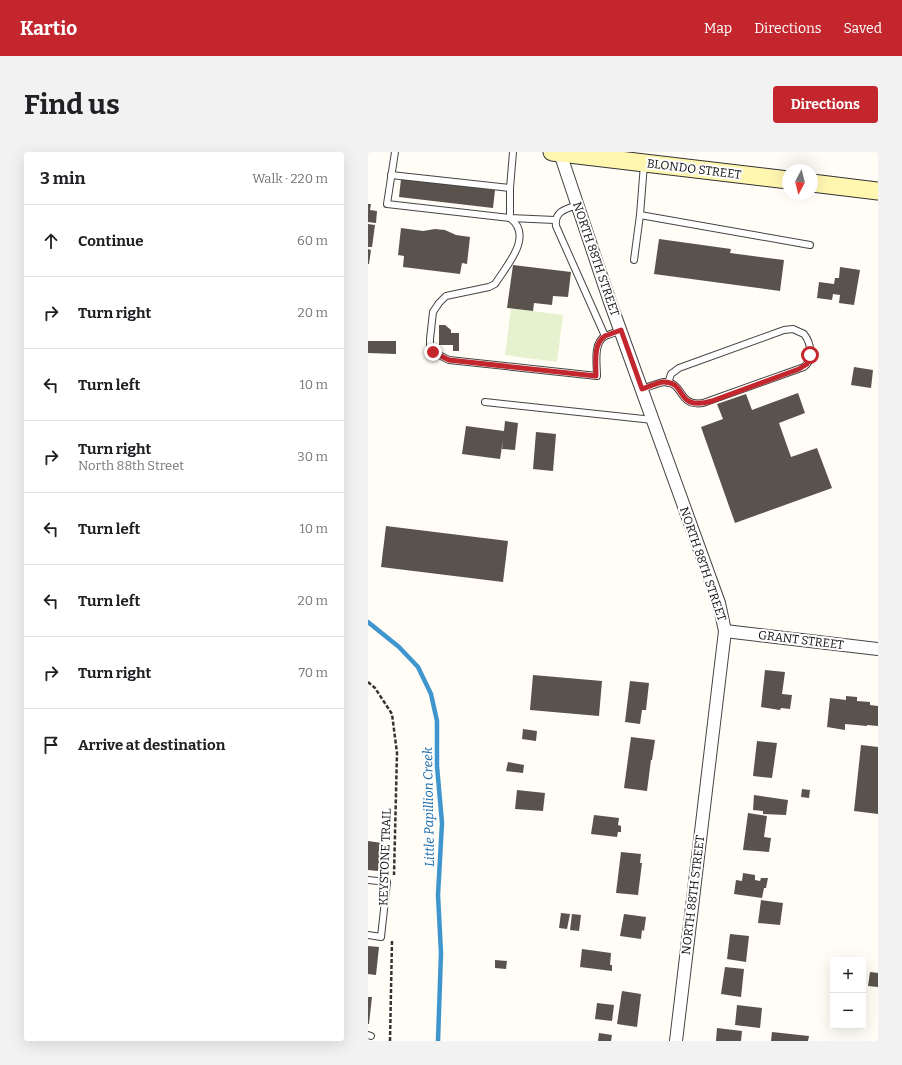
<!DOCTYPE html>
<html lang="en">
<head>
<meta charset="utf-8">
<style>
  :root { --surface:#fff; --page:#f2f2f2; --text:#202124; --muted:#757577; --line:#e0e0e0; --accent:#c4262e }
  body { margin:0; font-family:Bitter,serif; background:var(--page); color:var(--text) }
  .controls { position:absolute; right:12px; bottom:12px; display:grid; overflow:hidden; border-radius:4px; box-shadow:0 4px 16px #0002 }
  .controls button { width:36px; height:36px; display:grid; place-items:center; padding:0; border:0; border-bottom:1px solid var(--line); background:var(--surface); color:var(--text); font:20px sans-serif }
  .compass { position:absolute; left:414px; top:12px; width:36px; height:36px; border-radius:50%; background:var(--surface); box-shadow:0 4px 16px #0002; rotate:187deg }
  .stop { position:absolute; width:12px; height:12px; margin:-9px; border:3px solid #c4262e; border-radius:50%; background:#fff }
  .stop.end { background:#c4262e; border-color:#fff; box-shadow:0 1px 4px #0008 }
  .list { margin:0; padding:0; list-style:none }
  h2 { display:flex; justify-content:space-between; align-items:center; height:52px; margin:0; padding:0 16px; font-size:17px }
  h2 small { font-size:13px; font-weight:400; color:var(--muted) }
  .list li { display:grid; grid-template-columns:26px 1fr auto; gap:12px; align-items:center; box-sizing:border-box; height:72px; padding:0 16px; border-top:1px solid var(--line) }
  .list b { display:block; font-size:15px; white-space:nowrap }
  .list p { margin:0; font-size:13px; white-space:nowrap; color:var(--muted) }
  .list em { font-size:13px; font-style:normal; color:var(--muted) }
  .icon { flex:none; width:22px; height:22px; fill:none; stroke:currentColor; stroke-width:2; stroke-linecap:round; stroke-linejoin:round }
  .map { position:relative; flex:none; width:510px; height:889px; overflow:hidden; border-radius:4px }
  header { display:flex; align-items:center; gap:24px; box-sizing:border-box; height:56px; padding:0 20px; background:var(--accent); color:#fff }
  header strong { font-size:19px }
  nav { display:flex; gap:22px; margin-inline-start:auto; font-size:14px }
  .intro { display:flex; align-items:center; justify-content:space-between; box-sizing:border-box; height:96px; padding:0 24px }
  h1 { margin:0; font-size:28px }
  .button { padding:10px 18px; border-radius:4px; background:var(--accent); color:#fff; font-size:14px; font-weight:700 }
  main { display:flex; gap:24px; padding:0 24px }
  aside { flex:1; background:var(--surface); border-radius:4px; box-shadow:0 4px 16px #0002 }
  .map>svg:first-child { display:block }
</style>
</head>
<body>
<header>
<strong>Kartio</strong>
<nav><a>Map</a><a>Directions</a><a>Saved</a></nav>
</header>
<div class="intro"><h1>Find us</h1><a class="button">Directions</a></div>
<main>
<aside>
<h2>3 min<small>Walk · 220 m</small></h2>
<ul class="list">
<li><svg class="icon" aria-label="ahead" viewBox="0 0 24 24"><path d="M12 20V5M6 11l6-6 6 6"/></svg><div><b>Continue</b></div><em>60 m</em></li>
<li><svg class="icon" aria-label="right" viewBox="0 0 24 24"><path d="M7 20v-9h11M14 6l5 5-5 5"/></svg><div><b>Turn right</b></div><em>20 m</em></li>
<li><svg class="icon" aria-label="left" viewBox="0 0 24 24"><path d="M17 20v-9H6M10 6l-5 5 5 5"/></svg><div><b>Turn left</b></div><em>10 m</em></li>
<li><svg class="icon" aria-label="right" viewBox="0 0 24 24"><path d="M7 20v-9h11M14 6l5 5-5 5"/></svg><div><b>Turn right</b><p>North 88th Street</p></div><em>30 m</em></li>
<li><svg class="icon" aria-label="left" viewBox="0 0 24 24"><path d="M17 20v-9H6M10 6l-5 5 5 5"/></svg><div><b>Turn left</b></div><em>10 m</em></li>
<li><svg class="icon" aria-label="left" viewBox="0 0 24 24"><path d="M17 20v-9H6M10 6l-5 5 5 5"/></svg><div><b>Turn left</b></div><em>20 m</em></li>
<li><svg class="icon" aria-label="right" viewBox="0 0 24 24"><path d="M7 20v-9h11M14 6l5 5-5 5"/></svg><div><b>Turn right</b></div><em>70 m</em></li>
<li><svg class="icon" aria-label="arrive" viewBox="0 0 24 24"><path d="M6 21V4h12l-3 4 3 4H6"/></svg><div><b>Arrive at destination</b></div></li>
</ul>
</aside>
<div class="map">
<svg width="510" height="889" viewBox="0 0 510 889">
  <rect width="100%" height="100%" fill="#fffdf5"/>
  <polygon fill="#e6f2cf" points="143,156 195,163 189,210 137,203"/>
  <g fill="none" stroke-linecap="round" stroke-linejoin="round">
    <polyline stroke="#3f96cf" stroke-width="4.5" points="0,470 31,495 50,515 63,542 69,569 69,614 74,671 70,743 73,801 70,889"/>
  </g>
  <g fill="#5a524d">
    <polygon points="33,27 127,38 125,56 31,45"/>
    <polygon points="0,52 3,52 2,58 9,59 8,71 0,70"/>
    <polygon points="0,72 7,73 4,95 0,95"/>
    <polygon points="33,76 55,79 67,77 77,78 88,83 102,85 99,112 94,111 92,122 35,115 36,104 30,103"/>
    <polygon points="291,87 363,97 362,101 416,108 412,139 286,122"/>
    <polygon points="0,97 3,98 1,112 0,112"/>
    <polygon points="145,113 203,120 200,145 185,144 184,153 166,151 165,159 139,156"/>
    <polygon points="472,115 492,118 486,153 471,151 472,143 465,142 464,148 449,146 451,130 466,132 467,126 471,126"/>
    <polygon points="71,173 77,173 83,178 83,181 91,181 91,199 85,199 85,193 71,193"/>
    <polygon points="0,189 28,189 28,202 0,201"/>
    <polygon points="486,215 505,218 503,236 483,233"/>
    <polygon points="430,241 437,261 411,271 423,305 449,296 464,336 367,371 333,275 355,267 349,252 378,242 384,258"/>
    <polygon points="137,269 150,271 147,298 134,297 135,288 132,307 94,302 98,274 136,279"/>
    <polygon points="168,280 188,282 185,319 165,317"/>
    <polygon points="18,374 140,389 135,430 13,415"/>
    <polygon points="397,518 417,520 414,542 424,543 422,557 413,556 412,558 393,555"/>
    <polygon points="165,523 234,529 231,564 162,558"/>
    <polygon points="262,529 281,531 278,558 274,558 272,572 257,570"/>
    <polygon points="478,544 489,545 489,549 502,550 502,553 510,554 510,574 499,573 499,574 477,572 477,578 459,575 462,546 478,548"/>
    <polygon points="155,577 169,579 168,589 154,587"/>
    <polygon points="263,585 287,588 284,608 283,608 279,639 256,636"/>
    <polygon points="389,589 409,591 404,626 385,624"/>
    <polygon points="493,593 510,595 510,662 486,659"/>
    <polygon points="140,610 156,613 155,621 138,619"/>
    <polygon points="434,637 442,638 441,646 433,645"/>
    <polygon points="149,638 177,641 175,659 147,657"/>
    <polygon points="386,643 420,648 418,663 395,662 395,659 385,658"/>
    <polygon points="380,661 399,664 396,685 403,686 401,700 375,698"/>
    <polygon points="226,663 251,666 250,673 253,674 253,680 250,680 249,685 223,682"/>
    <polygon points="0,689 14,691 10,719 0,718"/>
    <polygon points="253,700 273,702 272,711 274,711 270,743 248,741"/>
    <polygon points="375,721 387,723 387,728 392,729 393,726 400,726 398,736 396,736 394,746 366,742 368,728 374,729"/>
    <polygon points="393,748 415,751 412,773 390,771"/>
    <polygon points="193,761 202,762 199,777 191,776"/>
    <polygon points="204,762 213,763 211,779 202,778"/>
    <polygon points="256,762 278,765 276,779 274,778 273,787 252,784"/>
    <polygon points="362,782 381,784 378,810 359,807"/>
    <polygon points="0,794 11,795 8,823 0,822"/>
    <polygon points="214,797 243,801 242,813 244,813 244,819 212,815"/>
    <polygon points="127,808 139,809 138,817 127,816"/>
    <polygon points="357,815 376,817 373,845 353,842"/>
    <polygon points="502,820 510,821 510,835 500,834"/>
    <polygon points="254,839 273,842 269,875 249,872"/>
    <polygon points="0,845 4,845 1,872 0,872"/>
    <polygon points="229,851 246,853 244,869 227,867"/>
    <polygon points="369,853 394,856 392,876 367,873"/>
    <polygon points="349,876 374,879 373,889 348,889"/>
    <polygon points="404,880 441,884 440,889 403,889"/>
    <polygon points="231,881 244,883 243,889 230,889"/>
  </g>
  <g fill="none" stroke-linecap="round" stroke-linejoin="round">
    <defs>
      <g id="lane">
        <polyline points="27,0 19,52 142,66 187,68"/>
        <path d="M145,0L142,36V66C166,84 139,113 127,132L121,135L78,144L71,151L65,160L62,187V195L65,200L81,208L229,224C229,212 225,191 237,184C242,182 248,180 253,179"/>
        <polyline points="276,12 272,63 442,93"/>
        <polyline points="23,23 142,36"/>
        <path d="M209,53C197,57 186,60 188,74L237,184"/>
        <polyline points="266,108 272,63"/>
        <path d="M274,237C281,235 289,231 296,230C317,230 309,255 335,251L436,215C446,207 443,191 436,182L425,177L416,178L311,216L303,222L300,231"/>
        <polyline points="117,250 285,268"/>
        <polyline points="0,728 19,730 13,785 0,783"/>
        <polyline points="0,883 3,884"/>
      </g>
      <g id="street">
        <polyline points="192,1 242,150 351,451 357,479 308,889"/>
        <polyline points="357,479 510,497"/>
      </g>
      <g id="secondary">
        <polyline points="184,0 420,28"/>
        <polyline points="444,31 510,39"/>
      </g>
    </defs>
    <use href="#lane" stroke="#444" stroke-width="8"/>
    <use href="#street" stroke="#444" stroke-width="14"/>
    <use href="#secondary" stroke="#333" stroke-width="19"/>
    <g stroke="#333" stroke-width="2.5" stroke-dasharray="4 2" stroke-linecap="butt">
      <polyline points="0,530 7,536 24,562 29,601 26,723"/>
      <polyline points="22,889 24,788"/>
    </g>
    <use href="#lane" stroke="#fff" stroke-width="6"/>
    <use href="#street" stroke="#fff" stroke-width="12"/>
    <use href="#secondary" stroke="#fff6b0" stroke-width="17"/>
  </g>
  <g fill="none" stroke-linecap="round" stroke-linejoin="round">
    <path stroke="#c4262e" stroke-width="5" d="M65,200L81,208L228,224C228,212 225,191 237,184C242,182 248,180 253,178L274,237C280,235 288,231 295,230C320,229 306,260 344,249L431,217L439,212L442,203"/>
  </g>
  <g text-anchor="middle" stroke-width="4" stroke-linejoin="round" paint-order="stroke">
    <g font-size="12" fill="#111" stroke="#fff">
      <text transform="translate(326 17) rotate(7)" y="4">BLONDO STREET</text>
      <text transform="translate(228 107) rotate(71)" y="4">NORTH 88TH STREET</text>
      <text transform="translate(335 412) rotate(71)" y="4">NORTH 88TH STREET</text>
      <text transform="translate(433 488) rotate(7)" y="4">GRANT STREET</text>
      <text transform="translate(17 705) rotate(-88)" y="4">KEYSTONE TRAIL</text>
      <text transform="translate(325 743) rotate(-83)" y="4">NORTH 88TH STREET</text>
    </g>
    <g font-size="13" font-style="italic" fill="#1768a6" stroke="#fff">
      <text transform="translate(60 655) rotate(-91)" y="5">Little Papillion Creek</text>
    </g>
  </g>
</svg>
<div class="controls">
<button>+</button>
<button>−</button>
</div>
<svg class="compass" viewBox="-18 -18 36 36"><path d="M0-13l5 13h-10z" fill="#e53935"/><path d="M0 13l5-13h-10z" fill="#757577"/></svg>
<div class="stop" style="left:442px;top:203px"></div>
<div class="stop end" style="left:65px;top:200px"></div>
</div>
</main>
</body>
</html>
